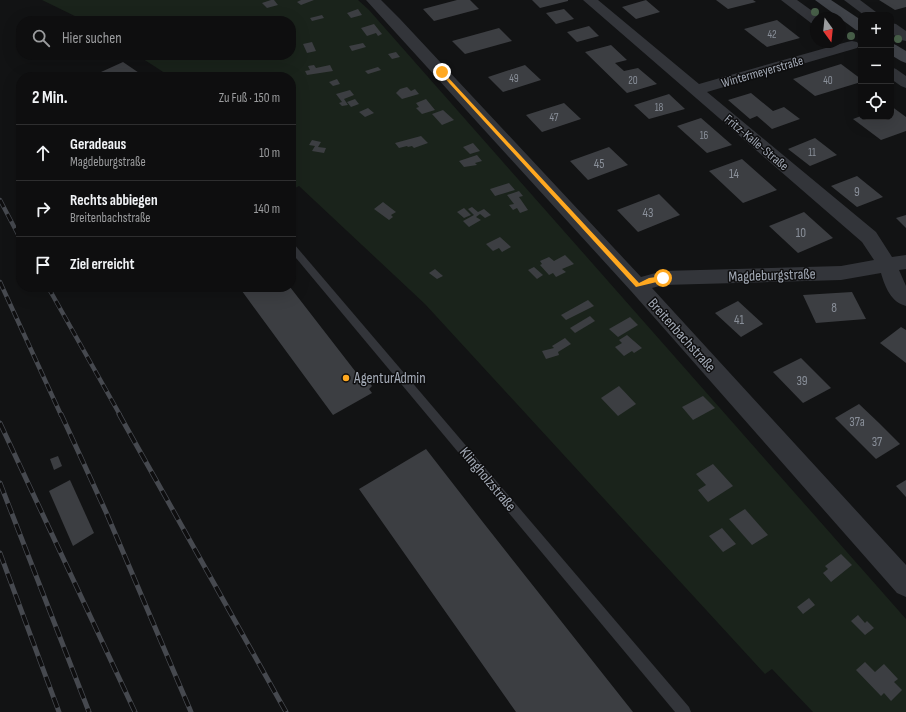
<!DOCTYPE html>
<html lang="de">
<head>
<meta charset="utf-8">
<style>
  :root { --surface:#0e0e0f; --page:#1c1c1d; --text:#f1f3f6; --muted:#9b9c9e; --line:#2e2e2f }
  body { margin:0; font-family:"Sofia Sans Condensed",sans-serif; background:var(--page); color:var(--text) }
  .controls { position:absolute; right:12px; top:12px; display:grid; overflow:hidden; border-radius:8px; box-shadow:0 4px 16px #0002 }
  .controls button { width:36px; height:36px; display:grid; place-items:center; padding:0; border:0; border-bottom:1px solid var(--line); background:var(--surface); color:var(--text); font:20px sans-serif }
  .compass { position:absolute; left:810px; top:12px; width:36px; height:36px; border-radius:50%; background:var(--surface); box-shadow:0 4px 16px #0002; rotate:165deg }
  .stop { position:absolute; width:12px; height:12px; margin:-9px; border:3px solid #ffa820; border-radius:50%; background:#fff }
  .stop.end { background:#ffa820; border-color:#fff; box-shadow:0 1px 4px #0008 }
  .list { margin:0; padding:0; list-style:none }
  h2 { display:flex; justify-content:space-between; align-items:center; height:52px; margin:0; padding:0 16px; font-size:17px }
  h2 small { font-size:13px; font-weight:400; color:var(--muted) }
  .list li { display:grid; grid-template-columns:26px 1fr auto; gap:12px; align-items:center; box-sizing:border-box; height:56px; padding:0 16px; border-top:1px solid var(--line) }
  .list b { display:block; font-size:15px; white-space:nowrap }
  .list p { margin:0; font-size:13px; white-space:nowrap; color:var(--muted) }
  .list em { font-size:13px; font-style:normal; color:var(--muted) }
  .icon { flex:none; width:22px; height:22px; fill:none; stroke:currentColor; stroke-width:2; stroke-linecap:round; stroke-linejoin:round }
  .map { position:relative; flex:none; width:906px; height:712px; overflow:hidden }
  .search { position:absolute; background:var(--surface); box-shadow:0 4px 16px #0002; left:16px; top:16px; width:280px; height:44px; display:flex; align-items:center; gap:10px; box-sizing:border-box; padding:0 14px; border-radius:16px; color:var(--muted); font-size:15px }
  .panel { position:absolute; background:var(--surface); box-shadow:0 4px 16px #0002; left:16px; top:72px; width:280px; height:220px; border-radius:16px }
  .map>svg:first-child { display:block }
</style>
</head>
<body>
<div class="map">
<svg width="906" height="712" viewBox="0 0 906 712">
  <rect width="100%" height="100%" fill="#121314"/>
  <polygon fill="#1a231b" points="42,0 358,0 369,10 906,619 906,712 813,712 772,669 765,674 425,304 299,186 291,190 291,77 171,77 137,55 291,55 291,21 85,21"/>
  <g fill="#3c3e42">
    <polygon points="271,0 274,0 278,5 267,8 262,3"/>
    <polygon points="301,0 314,0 301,5 297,2"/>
    <polygon points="457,0 470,0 479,9 434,21 423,9"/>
    <polygon points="532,0 568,0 568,1 540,8"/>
    <polygon points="646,0 660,12 636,19 622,7"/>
    <polygon points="716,0 753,0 756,2 728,9"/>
    <polygon points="879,0 906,0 906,7 895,10"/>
    <polygon points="358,9 362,15 351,18 347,13"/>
    <polygon points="564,9 574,19 556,24 546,13"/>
    <polygon points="322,15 324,18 312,21 310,18"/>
    <polygon points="777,20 800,38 767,47 744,29"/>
    <polygon points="374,24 382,34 378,36 376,33 367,36 361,28"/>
    <polygon points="589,26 599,36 577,42 567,32"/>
    <polygon points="499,28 512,41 465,54 452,41"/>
    <polygon points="312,42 316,51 307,53 303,44"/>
    <polygon points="363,43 366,47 352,51 349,46"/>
    <polygon points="611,45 627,60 615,63 624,71 638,68 657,84 627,93 585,52"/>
    <polygon points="396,52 400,57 392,59 388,54"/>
    <polygon points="123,62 145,77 108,77 101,72"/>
    <polygon points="841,64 861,79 861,82 815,96 793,79"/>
    <polygon points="314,65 316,68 330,65 333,71 307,75 305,71 310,70 308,66"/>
    <polygon points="525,65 541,80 503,92 488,77"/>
    <polygon points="378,67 381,70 368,74 365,71"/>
    <polygon points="337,79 340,84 333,86 329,82"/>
    <polygon points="407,87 411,91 415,89 419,94 402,99 396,93 400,89"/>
    <polygon points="350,90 354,95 344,99 348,105 342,106 339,103 342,102 336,94"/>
    <polygon points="751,93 773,111 784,107 800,119 772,129 757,116 750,119 728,100"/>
    <polygon points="669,94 685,109 649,119 634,105"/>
    <polygon points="355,99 359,104 351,107 347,102"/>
    <polygon points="426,99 435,110 422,114 416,108 419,107 416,103"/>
    <polygon points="564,103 581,119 542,132 526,115"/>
    <polygon points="891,106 906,117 906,131 881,140 853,119 861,116 891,117"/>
    <polygon points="368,108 374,113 365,117 359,112"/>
    <polygon points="443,110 454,120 442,125 432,114"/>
    <polygon points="701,118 732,145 707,153 677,126"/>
    <polygon points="421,136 428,143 414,148 412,146 408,147 407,146 399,148 395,143"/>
    <polygon points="815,138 837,155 810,166 788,149"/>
    <polygon points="312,140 321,142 318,147 326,148 324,153 312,151 315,146 309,145"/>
    <polygon points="473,143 480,151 470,154 463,147"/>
    <polygon points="609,147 628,165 588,180 570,161"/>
    <polygon points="477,155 482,161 475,163 477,165 464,167 459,161"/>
    <polygon points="742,159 760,175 777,190 743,203 709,171"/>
    <polygon points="857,176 883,197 857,207 831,186"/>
    <polygon points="509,183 515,190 495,196 490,189"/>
    <polygon points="519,191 523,196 519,197 528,210 520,213 517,208 513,210 509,205 514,204 507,195"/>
    <polygon points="659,194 680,215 638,232 617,210"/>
    <polygon points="383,202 396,212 391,215 393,217 389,220 374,209"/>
    <polygon points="472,207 478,212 484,209 491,215 485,218 480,214 476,217 481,220 469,227 463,221 474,215 468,209"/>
    <polygon points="464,208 471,215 464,218 457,212"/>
    <polygon points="804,212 833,238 798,253 769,226"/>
    <polygon points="906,215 906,228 896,218"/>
    <polygon points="500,237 511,247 502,252 499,248 493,251 486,244"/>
    <polygon points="565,255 574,264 562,269 566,272 556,277 553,273 549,275 540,265 542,264 540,261 549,257 554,261"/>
    <polygon points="534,267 543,275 537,279 528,270"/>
    <polygon points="435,269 443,276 437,279 429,273"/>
    <polygon points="239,287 290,287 362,380 366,378 372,386 369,389 372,393 333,415"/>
    <polygon points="852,292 866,319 816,323 803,295"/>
    <polygon points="588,300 594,306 566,320 561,315"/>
    <polygon points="738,301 763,324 741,337 715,313"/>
    <polygon points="590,316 595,321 575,333 570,328"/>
    <polygon points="630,317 638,325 618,337 609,329"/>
    <polygon points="901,327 906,330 906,363 880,343"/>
    <polygon points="627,335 642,348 634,353 632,351 624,356 615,347 622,343 619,340"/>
    <polygon points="565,338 571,344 558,352 559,355 546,359 542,351 554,348 552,346"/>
    <polygon points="801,358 831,388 803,403 773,372"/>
    <polygon points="619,386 636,404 618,416 601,398"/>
    <polygon points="703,396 715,408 693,420 682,407"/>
    <polygon points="859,404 879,423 900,444 876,459 835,418"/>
    <polygon points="426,449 482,521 633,712 516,712 359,489"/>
    <polygon points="58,456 62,466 54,470 50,459"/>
    <polygon points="713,464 733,486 708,502 698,490 706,485 696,474"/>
    <polygon points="70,480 94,533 73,546 49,491"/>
    <polygon points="906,480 906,497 896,486"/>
    <polygon points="745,509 768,535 752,545 729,519"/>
    <polygon points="722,528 736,544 723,552 709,536"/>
    <polygon points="841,554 852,565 831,582 823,573 828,569 825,566"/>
    <polygon points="809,598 815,605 803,614 797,607"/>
    <polygon points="858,615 865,623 867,621 874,628 865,635 851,621"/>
    <polygon points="865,662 875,672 884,664 898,679 894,682 902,690 891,701 884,693 881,696 856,670"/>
  </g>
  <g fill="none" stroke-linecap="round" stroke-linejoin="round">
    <polygon fill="#33353a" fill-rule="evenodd" points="291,243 294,244 689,707 691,712 675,712 291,252"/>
    <g fill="#33353a" fill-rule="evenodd">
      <path d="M366,0H381L400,19L641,277L663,271L841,266L874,260L862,242L583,0H598L699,84L847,42L852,41L857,42L859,45L857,48L707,92L876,232L892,257L906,255V269L899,270L906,286V306C891,302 885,287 881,273L841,280L663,285L652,288L906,565V597L897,593L631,291Z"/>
      <polygon points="781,0 797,0 822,18 816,18 816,24 811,23"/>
      <polygon points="844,0 860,0 880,15 864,15"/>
      <polygon points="891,23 896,24 906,31 906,41 901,40 891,33"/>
      <polygon points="891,67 896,69 906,76 906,88 901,86 891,79"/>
    </g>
    <g fill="#41444a" fill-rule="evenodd">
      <polygon points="815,0 831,0 861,20 861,31 856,30"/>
      <polygon points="891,43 896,45 906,51 906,63 901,61 891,55"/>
    </g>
    <defs>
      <g id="rail-far1">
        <polyline points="0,200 21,240"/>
        <polyline points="0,282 61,415"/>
        <polyline points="48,287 120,415"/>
      </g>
      <g id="rail">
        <polyline points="61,414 106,512 191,712"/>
        <polyline points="119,414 286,712"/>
        <polyline points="0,423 135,712"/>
        <polyline points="0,483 89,712"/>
        <polyline points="0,553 59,712"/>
      </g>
    </defs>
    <use href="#rail-far1" stroke="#46494f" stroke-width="4.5"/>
    <use href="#rail" stroke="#46494f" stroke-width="5"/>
    <use href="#rail-far1" stroke="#0e0e0f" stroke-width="3" stroke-dasharray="8" stroke-linecap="butt"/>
    <use href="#rail" stroke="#0e0e0f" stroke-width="3.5" stroke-dasharray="11" stroke-linecap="butt"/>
  </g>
  <g fill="#4a624b">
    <circle cx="815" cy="12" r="4"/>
    <circle cx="851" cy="36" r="4"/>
    <circle cx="898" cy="39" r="4"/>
  </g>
  <polygon fill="#ffa820" points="439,72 443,72 639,283 649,278 663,276 666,278 665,280 636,287"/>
  <circle fill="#ffa820" stroke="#0e0e0f" stroke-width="1.5" cx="346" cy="378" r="4"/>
  <g text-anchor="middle" stroke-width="3" stroke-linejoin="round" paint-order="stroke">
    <g font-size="11" fill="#898f99">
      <text x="772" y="38">42</text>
      <text x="514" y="82">49</text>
      <text x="633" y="84">20</text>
      <text x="828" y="84">40</text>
      <text x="659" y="111">18</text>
      <text x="554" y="121">47</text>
      <text x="704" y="139">16</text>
      <text x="812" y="156">11</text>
    </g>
    <g font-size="13" fill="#a3aab6" stroke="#0e0e0f">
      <text transform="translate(762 71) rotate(-16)" y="5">Wintermeyerstraße</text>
      <text transform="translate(757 142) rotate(40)" y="5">Fritz-Kalle-Straße</text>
    </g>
    <g font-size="13" fill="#898f99">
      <text x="599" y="168">45</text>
      <text x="734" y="178">14</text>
      <text x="857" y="196">9</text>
      <text x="648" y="217">43</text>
      <text x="801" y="237">10</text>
      <text x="834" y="312">8</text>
      <text x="739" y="324">41</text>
      <text x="802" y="385">39</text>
      <text x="857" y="426">37a</text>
      <text x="877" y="446">37</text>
    </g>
    <g font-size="15" fill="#a3aab6" stroke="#0e0e0f">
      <text transform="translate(772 275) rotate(-2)" y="5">Magdeburgstraße</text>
      <text transform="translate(682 335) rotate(48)" y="5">Breitenbachstraße</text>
      <text transform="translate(488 479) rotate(50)" y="5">Klingholzstraße</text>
    </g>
    <g font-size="15" fill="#a3aab6" stroke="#0e0e0f" text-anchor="start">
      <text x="354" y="383">AgenturAdmin</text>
    </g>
  </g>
</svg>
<div class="controls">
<button>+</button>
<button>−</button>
<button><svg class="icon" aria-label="locate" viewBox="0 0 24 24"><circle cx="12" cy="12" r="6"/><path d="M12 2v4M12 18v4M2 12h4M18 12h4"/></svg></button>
</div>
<svg class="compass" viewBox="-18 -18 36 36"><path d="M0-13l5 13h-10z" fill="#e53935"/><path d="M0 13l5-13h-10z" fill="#9b9c9e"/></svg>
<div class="stop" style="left:663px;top:278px"></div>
<div class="stop end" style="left:442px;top:72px"></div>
<div class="search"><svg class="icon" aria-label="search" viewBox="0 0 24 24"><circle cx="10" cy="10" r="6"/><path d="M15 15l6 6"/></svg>Hier suchen</div>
<section class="panel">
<h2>2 Min.<small>Zu Fuß · 150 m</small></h2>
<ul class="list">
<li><svg class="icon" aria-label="ahead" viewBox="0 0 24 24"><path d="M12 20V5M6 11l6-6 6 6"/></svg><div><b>Geradeaus</b><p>Magdeburgstraße</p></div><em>10 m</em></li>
<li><svg class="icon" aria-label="right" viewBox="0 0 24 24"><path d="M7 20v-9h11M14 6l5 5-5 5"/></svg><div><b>Rechts abbiegen</b><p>Breitenbachstraße</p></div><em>140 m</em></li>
<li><svg class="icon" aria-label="arrive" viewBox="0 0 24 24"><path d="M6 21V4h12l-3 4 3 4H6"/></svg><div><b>Ziel erreicht</b></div></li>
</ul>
</section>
</div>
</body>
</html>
